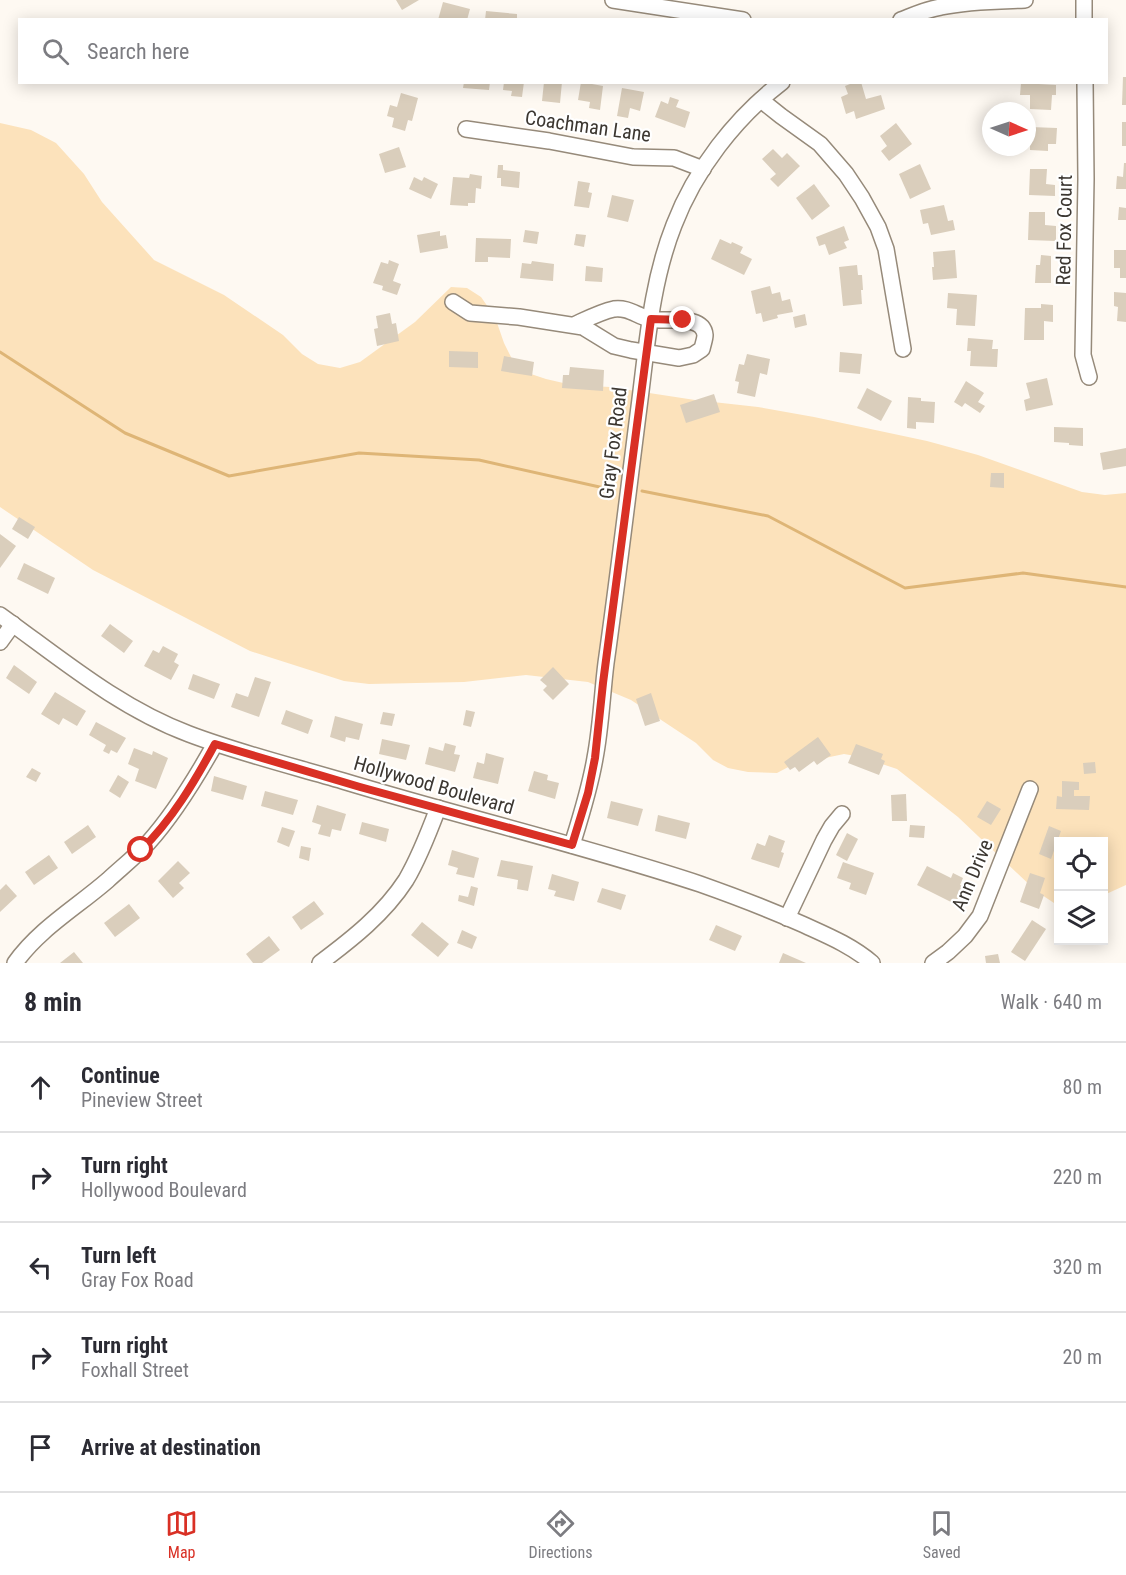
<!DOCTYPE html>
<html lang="en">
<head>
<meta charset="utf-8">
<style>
  :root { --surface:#fff; --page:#f7f7f7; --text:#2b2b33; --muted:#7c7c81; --line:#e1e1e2; --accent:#d93025 }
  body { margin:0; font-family:"Roboto Condensed",sans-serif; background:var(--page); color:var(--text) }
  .controls { position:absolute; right:18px; bottom:18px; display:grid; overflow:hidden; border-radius:0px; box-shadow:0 3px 15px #0003 }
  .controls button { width:54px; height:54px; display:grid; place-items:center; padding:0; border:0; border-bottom:2px solid var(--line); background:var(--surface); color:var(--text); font:30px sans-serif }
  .compass { position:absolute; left:982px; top:102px; width:54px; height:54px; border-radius:50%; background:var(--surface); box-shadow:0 3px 15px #0003; rotate:93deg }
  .stop { position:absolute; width:18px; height:18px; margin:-14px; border:4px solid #d93025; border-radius:50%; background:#fff }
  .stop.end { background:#d93025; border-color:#fff; box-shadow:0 2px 6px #0008 }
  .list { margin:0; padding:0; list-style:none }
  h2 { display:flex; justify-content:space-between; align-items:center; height:78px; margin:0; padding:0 24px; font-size:26px }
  h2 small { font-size:20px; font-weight:400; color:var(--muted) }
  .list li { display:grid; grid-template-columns:39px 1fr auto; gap:18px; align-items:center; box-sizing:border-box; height:90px; padding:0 24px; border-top:2px solid var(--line) }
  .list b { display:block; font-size:22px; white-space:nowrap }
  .list p { margin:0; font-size:20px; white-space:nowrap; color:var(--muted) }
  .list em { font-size:20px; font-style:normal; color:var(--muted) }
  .icon { flex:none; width:33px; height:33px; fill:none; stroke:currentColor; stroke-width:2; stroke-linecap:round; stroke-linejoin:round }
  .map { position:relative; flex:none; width:1126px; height:963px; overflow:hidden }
  .search { position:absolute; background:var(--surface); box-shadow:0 3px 15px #0003; left:18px; right:18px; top:18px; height:66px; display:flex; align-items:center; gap:15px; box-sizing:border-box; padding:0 21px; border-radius:0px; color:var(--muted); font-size:22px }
  .sheet { height:528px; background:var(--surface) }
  nav { display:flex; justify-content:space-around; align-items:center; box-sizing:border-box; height:84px; border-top:2px solid var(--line); background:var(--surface); font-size:16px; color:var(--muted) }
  nav a { display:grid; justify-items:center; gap:3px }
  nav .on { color:var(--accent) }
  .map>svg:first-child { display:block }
</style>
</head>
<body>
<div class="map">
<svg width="1126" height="963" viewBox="0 0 1126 963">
  <rect width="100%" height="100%" fill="#fef9f2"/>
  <polygon fill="#fce2bb" points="0,123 31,130 56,143 84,174 102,202 154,260 224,295 283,335 302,354 318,364 340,368 360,362 415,322 451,287 467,288 481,297 495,317 504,343 513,361 528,373 546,379 572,385 610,387 695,400 758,407 814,417 927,441 978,455 1082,492 1105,495 1126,493 1126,885 1104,895 1104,842 1058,842 1057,905 1036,891 958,817 897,769 861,757 844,754 792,765 777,773 748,772 728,768 713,760 696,743 631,700 588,682 526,675 464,682 369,684 344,681 250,651 93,570 0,507"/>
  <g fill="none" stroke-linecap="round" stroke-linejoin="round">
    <g stroke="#deb576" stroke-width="3">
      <polyline points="0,352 125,433 229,476 359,453 479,460 613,490"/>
      <polyline points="642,491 768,516 905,588 1023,573 1126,587"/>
    </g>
  </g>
  <g fill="#dacebc">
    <polygon points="396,0 419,0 402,10"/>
    <polygon points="443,2 470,9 467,20 438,20"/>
    <polygon points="486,11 517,14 517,20 485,20"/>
    <polygon points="1123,77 1126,77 1126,105 1122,105"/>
    <polygon points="464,82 490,82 489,90 463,88"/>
    <polygon points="504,82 524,82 522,97 511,96 512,91 503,90"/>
    <polygon points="544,82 562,82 560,103 542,101"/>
    <polygon points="581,82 603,86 600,110 589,108 590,102 578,100"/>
    <polygon points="855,82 861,82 866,99 881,95 885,109 856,119 854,111 846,114 841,97 848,94 845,86"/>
    <polygon points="1021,83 1056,85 1056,95 1052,95 1051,110 1030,109 1030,95 1020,95"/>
    <polygon points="622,88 644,92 640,111 630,108 628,118 617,116"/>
    <polygon points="401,93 418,98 412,121 408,120 405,131 392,127 394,118 387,116 390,105 397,107"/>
    <polygon points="670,97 679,100 676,107 690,112 685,128 655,117 661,101 668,104"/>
    <rect x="1122" y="122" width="4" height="24"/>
    <polygon points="896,123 912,144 889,161 881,151 887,146 880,136"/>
    <polygon points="1030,127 1057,128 1056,144 1048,144 1048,151 1030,150"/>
    <polygon points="399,147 406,167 385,173 379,154"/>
    <polygon points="773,149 782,158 787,153 800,166 778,187 770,179 776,174 762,159"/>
    <polygon points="1124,163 1126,163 1126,189 1116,189 1117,176 1123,177"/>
    <polygon points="920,164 931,189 910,199 899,174"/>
    <polygon points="498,165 503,165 503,170 520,172 519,188 501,186 501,178 497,178"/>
    <polygon points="1030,169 1047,169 1046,184 1055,185 1055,196 1029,195"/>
    <polygon points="470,174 482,176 481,189 476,188 475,203 468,203 468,206 450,205 453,177 469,178"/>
    <polygon points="414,177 422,181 424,177 438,184 431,199 409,189"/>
    <polygon points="578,181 590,183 588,192 592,193 589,208 574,206"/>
    <polygon points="814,184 830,206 812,220 796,198"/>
    <polygon points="612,195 634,200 628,222 607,217"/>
    <polygon points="944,205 948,221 953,220 955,230 931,235 928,223 923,224 920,210"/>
    <polygon points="1119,207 1126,208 1126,220 1118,220"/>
    <polygon points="1029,212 1045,212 1045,225 1056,226 1056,241 1028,240"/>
    <polygon points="844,226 849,240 844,242 847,248 829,255 825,244 819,246 816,237"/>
    <polygon points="525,230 539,232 537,244 523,242"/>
    <polygon points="440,231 440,236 446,235 448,248 420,253 417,235"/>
    <polygon points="576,234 586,235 584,247 574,245"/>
    <polygon points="476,238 511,239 510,258 488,257 488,262 475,262"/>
    <polygon points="720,239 731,244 732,242 743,247 740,253 752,259 744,275 711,259"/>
    <polygon points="955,250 957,278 933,280 932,267 934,267 933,252"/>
    <polygon points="1114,250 1126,250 1126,278 1120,278 1120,268 1114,268"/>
    <polygon points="1041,255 1051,256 1051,283 1035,283 1036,265 1040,265"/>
    <polygon points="389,260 399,264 393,281 401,284 397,295 382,290 383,286 373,283 381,262 388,264"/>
    <polygon points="532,261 554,264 553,281 520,278 522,263 531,264"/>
    <polygon points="857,265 858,275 862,275 863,290 861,290 862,304 843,306 839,267"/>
    <polygon points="586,266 603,268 602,282 585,281"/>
    <polygon points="770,286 772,294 780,292 782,301 790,299 793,312 777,315 778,318 763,322 761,313 756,314 751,291"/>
    <polygon points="1114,292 1126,293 1126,322 1117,321 1118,307 1114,306"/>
    <polygon points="948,293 977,295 975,326 956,325 957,309 947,308"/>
    <polygon points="1041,304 1053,305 1053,322 1044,321 1044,340 1024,340 1025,308 1041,308"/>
    <polygon points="390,313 392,324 396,323 399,341 377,346 374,329 378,328 376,316"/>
    <polygon points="805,314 807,325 795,328 793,317"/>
    <polygon points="968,338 993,340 992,349 998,349 997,367 970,366 971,351 967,351"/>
    <polygon points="449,351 478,352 478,368 449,367"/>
    <polygon points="840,352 862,354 860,374 839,372"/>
    <polygon points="747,354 770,359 767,375 760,373 755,397 737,393 739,382 735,381 739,364 744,365"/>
    <polygon points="504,356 534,362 532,376 501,371"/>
    <polygon points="570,367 604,370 603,391 562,388 563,375 569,375"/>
    <polygon points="1047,378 1053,405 1026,411 1024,400 1030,398 1026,383"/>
    <polygon points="966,381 984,393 978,402 985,406 980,413 965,403 962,407 954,402"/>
    <polygon points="867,388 892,401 881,421 857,408"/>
    <polygon points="714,394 720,412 686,423 680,405"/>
    <polygon points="908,397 921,398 921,401 935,402 934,423 916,422 916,429 907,428"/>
    <polygon points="1054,427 1083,428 1083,446 1069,445 1069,443 1054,442"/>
    <polygon points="1126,448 1126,466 1103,470 1100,453"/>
    <polygon points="991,473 1004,473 1004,488 990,487"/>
    <polygon points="19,517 35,527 28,539 12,529"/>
    <polygon points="0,534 16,546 0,568"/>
    <polygon points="24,563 55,578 48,594 17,579"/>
    <polygon points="110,624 133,641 124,653 101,636"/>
    <polygon points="163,646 178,654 174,662 179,665 171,680 144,666 153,650 159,653"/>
    <polygon points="14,665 37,682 29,694 6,678"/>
    <polygon points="553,667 569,684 553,700 543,690 547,686 540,680"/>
    <polygon points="193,674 220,684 214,699 188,689"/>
    <polygon points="255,677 271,682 259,717 231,707 236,693 248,697"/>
    <polygon points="55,692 86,711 77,726 63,718 59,725 41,714"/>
    <polygon points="651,693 660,721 645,726 636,699"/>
    <polygon points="286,710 313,720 308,734 281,724"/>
    <polygon points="466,710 475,712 471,727 463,725"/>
    <polygon points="383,712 395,714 392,726 380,724"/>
    <polygon points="335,716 363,724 359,740 346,737 345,742 330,737"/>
    <polygon points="96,722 126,738 117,753 111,750 109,754 103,751 106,745 89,735"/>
    <polygon points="818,737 831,755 817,765 814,761 799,772 795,767 790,770 784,762"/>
    <polygon points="382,739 410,745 406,760 379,754"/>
    <polygon points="445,743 456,746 454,754 460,755 455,772 425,764 429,747 443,751"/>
    <polygon points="856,744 883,754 881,759 885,761 879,775 848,763"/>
    <polygon points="134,748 152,755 153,751 168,758 156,789 135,781 139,769 128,764"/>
    <polygon points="486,753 504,758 498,784 473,778 477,762 484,764"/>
    <polygon points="1095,762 1096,773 1084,774 1083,763"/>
    <polygon points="32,768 41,773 36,782 26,777"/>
    <polygon points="534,771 548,775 547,780 559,783 555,799 528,791"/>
    <polygon points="118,775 129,782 120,798 109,791"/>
    <polygon points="214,776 247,786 243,800 211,791"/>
    <polygon points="1062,781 1079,782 1079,790 1074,790 1074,796 1090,796 1089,810 1056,809 1057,796 1062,797"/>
    <polygon points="265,791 298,800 293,815 261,806"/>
    <polygon points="906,794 907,821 892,821 891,795"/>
    <polygon points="611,801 643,809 638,826 607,818"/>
    <polygon points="987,801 1001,809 991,825 977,817"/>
    <polygon points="317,805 346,814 341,831 332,829 330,837 318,834 321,825 312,822"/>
    <polygon points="658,815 690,823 686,839 655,831"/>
    <polygon points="362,822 389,829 386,842 359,834"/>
    <polygon points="88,825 96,837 72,854 64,842"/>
    <polygon points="910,825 925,826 924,838 909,837"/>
    <polygon points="1049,826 1061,831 1051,859 1039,854"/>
    <polygon points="282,827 295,831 289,847 277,842"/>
    <polygon points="847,833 858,839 847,861 836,855"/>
    <polygon points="769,835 785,841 781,852 784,853 779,868 751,859 757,843 765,846"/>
    <polygon points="301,846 311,848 309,861 299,858"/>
    <polygon points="452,850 479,858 474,878 456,874 458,868 448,865"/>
    <polygon points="49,855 58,868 34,885 25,872"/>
    <polygon points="501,860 533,866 528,891 517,889 518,880 497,876"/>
    <polygon points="178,861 190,873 179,883 184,888 173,898 158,881"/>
    <polygon points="843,862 874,873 866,895 849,889 851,883 837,878"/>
    <polygon points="927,866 951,878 953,873 963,878 960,885 964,886 955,904 917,885"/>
    <polygon points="1030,873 1045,878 1040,893 1044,895 1039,909 1020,902"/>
    <polygon points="552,874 579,882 574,901 554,896 556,891 548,889"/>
    <polygon points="6,884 17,896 0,912 0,890"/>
    <polygon points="471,886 478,888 474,906 458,901 459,895 468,897"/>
    <polygon points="602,888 626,895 621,910 597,902"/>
    <polygon points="314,901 324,914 301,930 292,917"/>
    <polygon points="129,904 140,918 115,937 104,923"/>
    <polygon points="1032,920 1046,929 1025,961 1011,952"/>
    <polygon points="422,922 449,944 438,957 411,935"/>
    <polygon points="716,925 742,936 735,951 709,940"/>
    <polygon points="462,930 477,937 472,949 457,943"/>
    <polygon points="269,936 280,950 262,963 253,963 246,954"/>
    <polygon points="74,952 83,963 60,963"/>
    <polygon points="783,953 806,963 779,963"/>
    <polygon points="998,954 1000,963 986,963 985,956"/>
  </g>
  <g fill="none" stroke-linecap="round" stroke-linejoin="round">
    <defs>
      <g id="minor">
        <polyline points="613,0 743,20"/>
        <polyline points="1084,0 1084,20"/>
        <path d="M901,20C914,15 927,9 941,7C968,1 998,1 1025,0"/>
        <polyline points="1085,82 1086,179 1083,355 1089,377"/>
        <polyline points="761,100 781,116 820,144 846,174 862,198 878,227 886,249 903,349"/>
        <polyline points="466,129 549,141 633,157 674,158 703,169"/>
        <path d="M453,302L470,313L519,317L583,327L614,346L631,350L679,358L693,355L702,349C703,344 705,339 705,335C703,313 664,323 650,319C637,316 628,307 614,309C600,312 587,319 574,325"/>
        <path d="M0,615C60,658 119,708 189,734C239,753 292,766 343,781C462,817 582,845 700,884C734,896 768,909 802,924C826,935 851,945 872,963"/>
        <polyline points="0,642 13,624"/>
        <path d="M572,845C581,816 590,788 595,758C601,727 602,695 606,663C618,578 628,493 639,407C647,346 651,283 674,225C695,170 735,118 782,82"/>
        <polyline points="787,918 824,840 832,826 842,814"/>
        <path d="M15,963C39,929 77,907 108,880C121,868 136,856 148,843C175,813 196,778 215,744"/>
        <path d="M320,963C352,939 384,914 406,880C419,858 429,832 438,808"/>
        <polyline points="933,963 948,952 965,936 980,916 1030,789"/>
      </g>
    </defs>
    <use href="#minor" stroke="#968a7a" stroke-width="18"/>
    <use href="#minor" stroke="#fff" stroke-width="15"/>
  </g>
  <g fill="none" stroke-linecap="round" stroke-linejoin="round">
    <path stroke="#d93025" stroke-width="8" d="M141,850C172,820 195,781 215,744L360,787L572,845L588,793L595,758L603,683L651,319L683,320"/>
  </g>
  <g text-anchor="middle" stroke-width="4.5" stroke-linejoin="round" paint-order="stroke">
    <g font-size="20" fill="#3c3731" stroke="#fff">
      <text transform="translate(588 126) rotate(8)" y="7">Coachman Lane</text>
      <text transform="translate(1064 230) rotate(-89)" y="7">Red Fox Court</text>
      <text transform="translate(613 443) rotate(-83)" y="7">Gray Fox Road</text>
      <text transform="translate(434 785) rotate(16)" y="7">Hollywood Boulevard</text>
      <text transform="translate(972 875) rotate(-67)" y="7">Ann Drive</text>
    </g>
  </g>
</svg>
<div class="controls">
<button><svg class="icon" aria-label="locate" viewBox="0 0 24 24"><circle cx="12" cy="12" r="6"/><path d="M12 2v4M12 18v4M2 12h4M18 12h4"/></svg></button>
<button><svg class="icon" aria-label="layers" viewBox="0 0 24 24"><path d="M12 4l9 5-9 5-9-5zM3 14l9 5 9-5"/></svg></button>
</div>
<svg class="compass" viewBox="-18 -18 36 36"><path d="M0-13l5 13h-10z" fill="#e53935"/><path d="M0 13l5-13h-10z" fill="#7c7c81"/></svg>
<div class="stop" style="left:141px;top:850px"></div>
<div class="stop end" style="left:683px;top:320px"></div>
<div class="search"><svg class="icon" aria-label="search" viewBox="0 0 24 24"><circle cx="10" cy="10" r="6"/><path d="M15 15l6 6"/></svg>Search here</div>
</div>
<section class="sheet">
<h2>8 min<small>Walk · 640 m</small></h2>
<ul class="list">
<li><svg class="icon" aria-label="ahead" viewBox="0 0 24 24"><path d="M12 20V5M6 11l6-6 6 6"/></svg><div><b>Continue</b><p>Pineview Street</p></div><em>80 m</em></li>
<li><svg class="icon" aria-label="right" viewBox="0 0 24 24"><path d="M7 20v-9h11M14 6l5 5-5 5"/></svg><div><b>Turn right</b><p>Hollywood Boulevard</p></div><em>220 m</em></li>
<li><svg class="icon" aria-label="left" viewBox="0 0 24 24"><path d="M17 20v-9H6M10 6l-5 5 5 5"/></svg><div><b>Turn left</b><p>Gray Fox Road</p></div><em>320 m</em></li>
<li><svg class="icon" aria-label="right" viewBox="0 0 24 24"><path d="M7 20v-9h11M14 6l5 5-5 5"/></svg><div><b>Turn right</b><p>Foxhall Street</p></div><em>20 m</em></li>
<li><svg class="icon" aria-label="arrive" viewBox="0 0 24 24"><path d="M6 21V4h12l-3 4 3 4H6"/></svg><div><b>Arrive at destination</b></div></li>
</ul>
</section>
<nav>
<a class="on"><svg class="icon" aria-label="map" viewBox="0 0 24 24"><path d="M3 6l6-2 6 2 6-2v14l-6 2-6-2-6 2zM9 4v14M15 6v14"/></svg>Map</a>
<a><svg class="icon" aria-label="directions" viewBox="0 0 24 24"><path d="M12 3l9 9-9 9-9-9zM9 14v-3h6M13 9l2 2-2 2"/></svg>Directions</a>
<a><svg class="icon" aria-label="saved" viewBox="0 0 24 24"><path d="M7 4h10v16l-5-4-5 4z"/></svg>Saved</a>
</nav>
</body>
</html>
